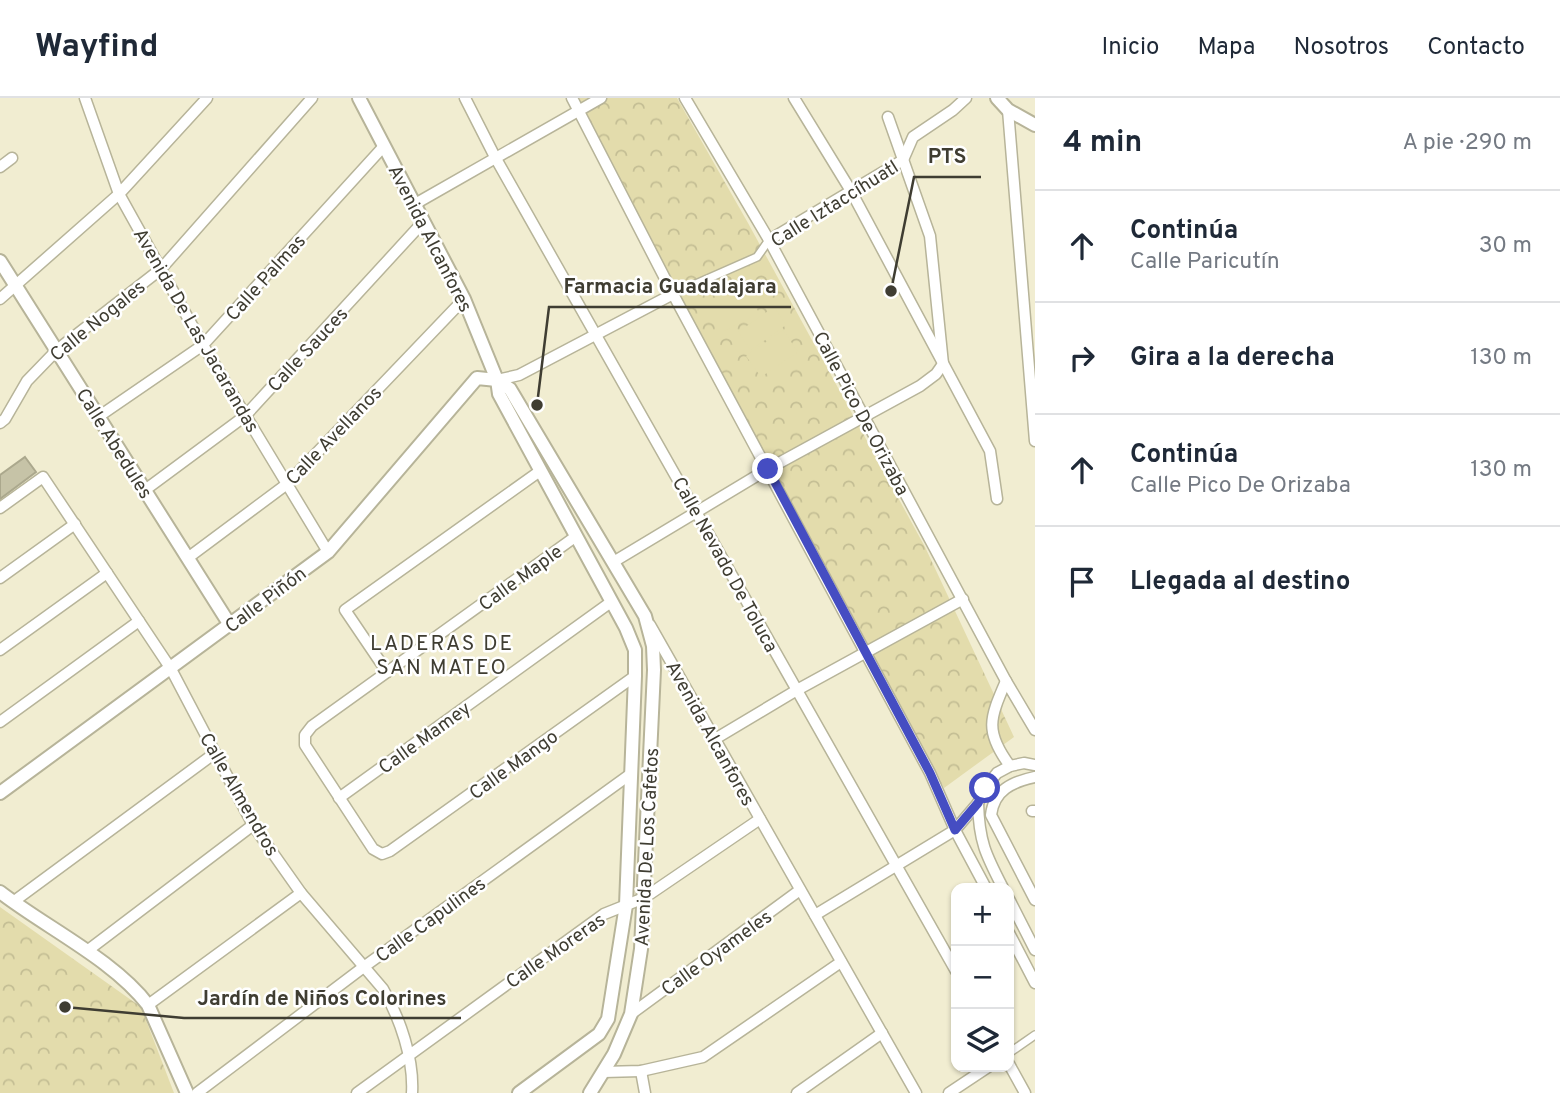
<!DOCTYPE html>
<html lang="es">
<head>
<meta charset="utf-8">
<style>
  :root { --surface:#fff; --page:#f6f6f7; --text:#1f2937; --muted:#747a83; --line:#e0e1e3 }
  body { margin:0; font-family:Overpass,sans-serif; background:var(--page); color:var(--text) }
  .controls { position:absolute; right:21px; bottom:21px; display:grid; overflow:hidden; border-radius:14px; box-shadow:0 2px 5px #0004 }
  .controls button { width:63px; height:63px; display:grid; place-items:center; padding:0; border:0; border-bottom:2px solid var(--line); background:var(--surface); color:var(--text); font:35px sans-serif }
  .stop { position:absolute; width:21px; height:21px; margin:-16px; border:5px solid #454dc2; border-radius:50%; background:#fff }
  .stop.end { background:#454dc2; border-color:#fff; box-shadow:0 2px 7px #0008 }
  .list { margin:0; padding:0; list-style:none }
  h2 { display:flex; justify-content:space-between; align-items:center; height:91px; margin:0; padding:0 28px; font-size:30px }
  h2 small { font-size:23px; font-weight:400; color:var(--muted) }
  .list li { display:grid; grid-template-columns:46px 1fr auto; gap:21px; align-items:center; box-sizing:border-box; height:112px; padding:0 28px; border-top:2px solid var(--line) }
  .list b { display:block; font-size:26px; white-space:nowrap }
  .list p { margin:0; font-size:23px; white-space:nowrap; color:var(--muted) }
  .list em { font-size:23px; font-style:normal; color:var(--muted) }
  .icon { flex:none; width:38px; height:38px; fill:none; stroke:currentColor; stroke-width:2; stroke-linecap:round; stroke-linejoin:round }
  .map { position:relative; flex:none; width:1035px; height:995px; overflow:hidden }
  header { display:flex; align-items:center; gap:42px; box-sizing:border-box; height:98px; padding:0 35px; background:var(--surface); border-bottom:2px solid var(--line) }
  header strong { font-size:33px }
  nav { display:flex; gap:38px; margin-inline-start:auto; font-size:24px }
  main { display:flex }
  aside { flex:1; background:var(--surface) }
  .map>svg:first-child { display:block }
</style>
</head>
<body>
<header>
<strong>Wayfind</strong>
<nav><a>Inicio</a><a>Mapa</a><a>Nosotros</a><a>Contacto</a></nav>
</header>
<main>
<div class="map">
<svg width="1035" height="995" viewBox="0 0 1035 995">
  <defs>
    <pattern id="park-crowns" width="20" height="18" patternUnits="userSpaceOnUse" patternTransform="scale(1.75)"><rect width="20" height="18" fill="#e3dcac"/><path d="M2 6a3 3 0 1 1 6 0M12 15a3 3 0 1 1 6 0" fill="none" stroke="#c4be94"/></pattern>
  </defs>
  <rect width="100%" height="100%" fill="#f1edd1"/>
  <g fill="url(#park-crowns)">
    <polygon points="571,0 677,0 748,125 925,449 1014,639 944,690"/>
    <polygon points="0,809 141,909 174,995 0,995"/>
  </g>
  <g fill="#e3dcac">
    <polygon points="748,193 759,215 722,234 711,212"/>
    <polygon points="774,209 786,227 751,252 738,234"/>
    <polygon points="783,232 798,254 761,279 746,258"/>
  </g>
  <polygon fill="#c6c3a7" stroke="#aba88d" stroke-width="2" points="25,359 36,374 0,401 0,377"/>
  <g fill="none" stroke-linecap="round" stroke-linejoin="round">
    <defs>
      <g id="pedestrian">
        <polyline points="673,196 757,159 769,142"/>
        <polyline points="1009,955 1035,937"/>
      </g>
      <g id="minor">
        <polyline points="85,0 119,96 203,247 328,454"/>
        <polyline points="465,0 495,59 956,873"/>
        <polyline points="572,0 673,196 930,675 955,732 986,790"/>
        <polyline points="685,0 769,142 1006,583 1035,632"/>
        <polyline points="794,0 851,93 990,353 997,401"/>
        <polyline points="1008,12 1035,343"/>
        <polyline points="0,69 12,60"/>
        <polyline points="415,106 601,0"/>
        <polyline points="769,142 903,62 913,39 953,12 966,0"/>
        <polyline points="0,201 119,96 207,0"/>
        <polyline points="497,282 519,277 673,196"/>
        <polyline points="98,319 203,247 384,48"/>
        <polyline points="0,325 5,321 27,283 57,252 161,171 312,0"/>
        <polyline points="145,392 245,318 424,123"/>
        <path d="M0,410L43,379L171,571L253,727L301,795L383,891C400,920 414,961 412,995"/>
        <polyline points="575,439 312,628 305,637 305,647 373,751 382,756 390,753 635,578"/>
        <polyline points="189,459 287,386 464,201"/>
        <polyline points="615,463 768,371 920,288 936,276 943,266 930,138 888,19"/>
        <polyline points="0,480 75,426"/>
        <polyline points="650,527 916,995"/>
        <polyline points="0,552 107,475"/>
        <polyline points="387,574 345,512 540,373"/>
        <path d="M1006,583C990,620 984,633 1010,668"/>
        <polyline points="0,624 139,523"/>
        <polyline points="715,641 797,592 963,501"/>
        <path d="M1035,679C1012,684 994,692 991,717L1035,802"/>
        <polyline points="339,700 611,504"/>
        <path d="M978,705C979,744 986,757 1003,790"/>
        <polyline points="1032,713 1035,713"/>
        <polyline points="1009,801 1035,852"/>
        <polyline points="13,804 215,655"/>
        <polyline points="815,817 955,732 978,705 985,690 997,675 1010,668 1024,665 1035,667"/>
        <polyline points="1009,835 1035,885"/>
        <polyline points="87,853 253,727"/>
        <polyline points="148,907 301,795"/>
        <polyline points="631,916 800,792"/>
        <polyline points="1009,966 1025,995"/>
        <polyline points="641,973 645,995"/>
        <polyline points="603,974 641,973 703,959 841,864"/>
        <polyline points="197,995 365,868 632,675"/>
        <polyline points="357,995 604,816 644,800 760,721"/>
        <polyline points="797,995 882,935"/>
        <polyline points="949,995 988,969"/>
      </g>
      <g id="tertiary">
        <polyline points="0,163 230,527"/>
        <polyline points="497,282 499,296 626,530 635,552 635,578 626,807 608,921 599,936 519,995"/>
        <polyline points="497,282 510,291 645,518 653,548 654,572 641,851 631,916 614,956 590,995"/>
        <polyline points="0,695 328,454 477,280 497,282"/>
        <path d="M0,794C45,829 114,862 148,907L187,995"/>
      </g>
      <g id="secondary">
        <polyline points="359,0 464,201 497,282"/>
        <polyline points="997,0 1008,12 1035,27"/>
      </g>
    </defs>
    <use href="#pedestrian" stroke="#b7b499" stroke-width="10"/>
    <use href="#minor" stroke="#b7b499" stroke-width="13"/>
    <use href="#tertiary" stroke="#b7b499" stroke-width="16"/>
    <use href="#secondary" stroke="#b7b499" stroke-width="16"/>
    <use href="#pedestrian" stroke="#fff" stroke-width="7"/>
    <use href="#minor" stroke="#fff" stroke-width="10"/>
    <use href="#tertiary" stroke="#fff" stroke-width="12"/>
    <use href="#secondary" stroke="#fff" stroke-width="12"/>
  </g>
  <g fill="none" stroke-linecap="round" stroke-linejoin="round">
    <polyline stroke="#454dc2" stroke-width="9" points="768,371 930,675 955,732 978,705 985,690"/>
  </g>
  <g text-anchor="middle" stroke-width="5" stroke-linejoin="round" paint-order="stroke">
    <g font-size="19" fill="#3f3d32" stroke="#fff">
      <text transform="translate(834 105) rotate(-32)" y="7">Calle Iztaccíhuatl</text>
      <text transform="translate(431 140) rotate(63)" y="7">Avenida Alcanfores</text>
      <text transform="translate(265 179) rotate(-48)" y="7">Calle Palmas</text>
      <text transform="translate(97 222) rotate(-39)" y="7">Calle Nogales</text>
      <text transform="translate(197 232) rotate(60)" y="7">Avenida De Las Jacarandas</text>
      <text transform="translate(307 251) rotate(-47)" y="7">Calle Sauces</text>
      <text transform="translate(862 315) rotate(62)" y="7">Calle Pico De Orizaba</text>
      <text transform="translate(333 337) rotate(-46)" y="7">Calle Avellanos</text>
      <text transform="translate(115 345) rotate(58)" y="7">Calle Abedules</text>
      <text transform="translate(726 466) rotate(61)" y="7">Calle Nevado De Toluca</text>
      <text transform="translate(520 479) rotate(-36)" y="7">Calle Maple</text>
      <text transform="translate(265 501) rotate(-37)" y="7">Calle Piñón</text>
      <text transform="translate(711 635) rotate(61)" y="7">Avenida Alcanfores</text>
      <text transform="translate(424 639) rotate(-36)" y="7">Calle Mamey</text>
      <text transform="translate(513 666) rotate(-36)" y="7">Calle Mango</text>
      <text transform="translate(240 696) rotate(60)" y="7">Calle Almendros</text>
      <text transform="translate(646 749) rotate(-87)" y="7">Avenida De Los Cafetos</text>
      <text transform="translate(430 821) rotate(-36)" y="7">Calle Capulines</text>
      <text transform="translate(555 852) rotate(-35)" y="7">Calle Moreras</text>
      <text transform="translate(716 854) rotate(-36)" y="7">Calle Oyameles</text>
    </g>
    <g font-size="21" letter-spacing="2" fill="#3f3d32" stroke="#fff">
      <text x="442" y="552">LADERAS DE<tspan x="442" dy="24">SAN MATEO</tspan></text>
    </g>
  </g>
  <path fill="none" stroke="#3f3d32" stroke-width="2.5" d="M891 193L914 79H981M537 307L549 209H791M65 909L184 920H461"/>
  <g fill="#3f3d32" stroke="#fff" stroke-width="2.5">
    <circle cx="891" cy="193" r="7"/>
    <circle cx="537" cy="307" r="7"/>
    <circle cx="65" cy="909" r="7"/>
  </g>
  <g font-size="21" text-anchor="middle" font-weight="bold" fill="#3f3d32" stroke="#fff" stroke-width="5" stroke-linejoin="round" paint-order="stroke">
    <text x="947" y="65">PTS</text>
    <text x="670" y="195">Farmacia Guadalajara</text>
    <text x="322" y="907">Jardín de Niños Colorines</text>
  </g>
</svg>
<div class="controls">
<button>+</button>
<button>−</button>
<button><svg class="icon" aria-label="layers" viewBox="0 0 24 24"><path d="M12 4l9 5-9 5-9-5zM3 14l9 5 9-5"/></svg></button>
</div>
<div class="stop" style="left:985px;top:690px"></div>
<div class="stop end" style="left:768px;top:371px"></div>
</div>
<aside>
<h2>4 min<small>A pie · 290 m</small></h2>
<ul class="list">
<li><svg class="icon" aria-label="ahead" viewBox="0 0 24 24"><path d="M12 20V5M6 11l6-6 6 6"/></svg><div><b>Continúa</b><p>Calle Paricutín</p></div><em>30 m</em></li>
<li><svg class="icon" aria-label="right" viewBox="0 0 24 24"><path d="M7 20v-9h11M14 6l5 5-5 5"/></svg><div><b>Gira a la derecha</b></div><em>130 m</em></li>
<li><svg class="icon" aria-label="ahead" viewBox="0 0 24 24"><path d="M12 20V5M6 11l6-6 6 6"/></svg><div><b>Continúa</b><p>Calle Pico De Orizaba</p></div><em>130 m</em></li>
<li><svg class="icon" aria-label="arrive" viewBox="0 0 24 24"><path d="M6 21V4h12l-3 4 3 4H6"/></svg><div><b>Llegada al destino</b></div></li>
</ul>
</aside>
</main>
</body>
</html>
